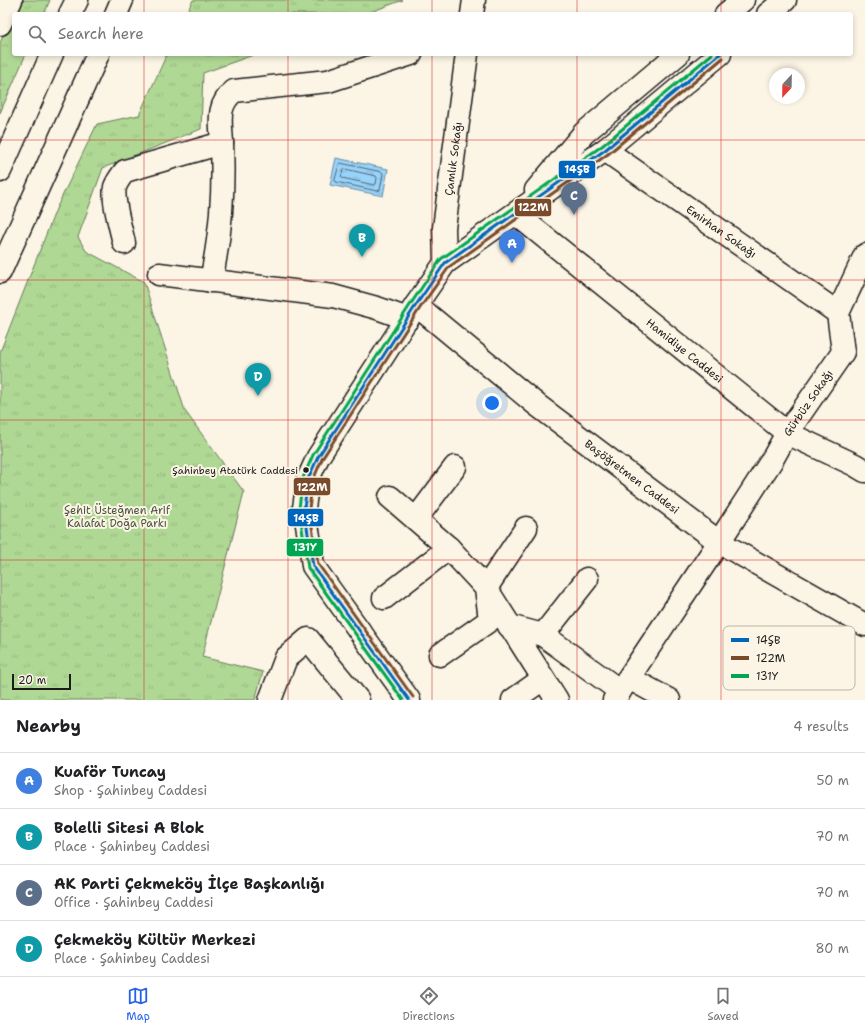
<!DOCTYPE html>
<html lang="en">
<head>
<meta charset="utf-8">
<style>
  :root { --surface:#fff; --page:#f2f2f2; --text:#202124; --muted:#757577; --line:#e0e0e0; --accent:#2563eb }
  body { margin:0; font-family:"Shantell Sans",sans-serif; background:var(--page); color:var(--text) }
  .compass { position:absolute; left:769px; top:68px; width:36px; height:36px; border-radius:50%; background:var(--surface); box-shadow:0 2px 6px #0003; rotate:202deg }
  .scale { position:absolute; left:12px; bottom:10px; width:59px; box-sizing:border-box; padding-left:4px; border:2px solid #1c1c1c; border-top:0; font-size:11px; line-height:14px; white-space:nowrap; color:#1c1c1c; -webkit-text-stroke:3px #fcf5e5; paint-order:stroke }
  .you { position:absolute; left:492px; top:403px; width:14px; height:14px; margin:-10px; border:3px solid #fff; border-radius:50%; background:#1a73e8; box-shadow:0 0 0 6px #1a73e833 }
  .badge { display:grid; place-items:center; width:26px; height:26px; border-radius:50%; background:var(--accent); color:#fff; font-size:13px; font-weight:700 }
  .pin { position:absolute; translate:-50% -33px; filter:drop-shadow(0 1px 2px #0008) }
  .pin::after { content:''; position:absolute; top:21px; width:14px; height:12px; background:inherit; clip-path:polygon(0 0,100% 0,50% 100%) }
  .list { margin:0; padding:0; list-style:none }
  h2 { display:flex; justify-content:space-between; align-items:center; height:52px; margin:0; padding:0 16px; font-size:17px }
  h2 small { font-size:13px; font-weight:400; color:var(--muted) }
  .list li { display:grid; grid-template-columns:26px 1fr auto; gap:12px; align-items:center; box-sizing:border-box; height:56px; padding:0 16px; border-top:1px solid var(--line) }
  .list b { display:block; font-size:15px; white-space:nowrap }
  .list p { margin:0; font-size:13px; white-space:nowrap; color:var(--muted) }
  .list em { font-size:13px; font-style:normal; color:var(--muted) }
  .icon { flex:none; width:22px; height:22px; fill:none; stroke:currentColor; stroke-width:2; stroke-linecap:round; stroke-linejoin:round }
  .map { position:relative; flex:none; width:865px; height:700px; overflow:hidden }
  .search { position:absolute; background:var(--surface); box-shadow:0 2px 6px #0003; left:12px; right:12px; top:12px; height:44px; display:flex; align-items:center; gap:10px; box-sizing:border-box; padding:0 14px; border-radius:4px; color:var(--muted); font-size:15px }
  .sheet { height:276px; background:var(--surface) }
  nav { display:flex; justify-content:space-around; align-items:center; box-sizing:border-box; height:56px; border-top:1px solid var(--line); background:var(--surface); font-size:11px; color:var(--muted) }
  nav a { display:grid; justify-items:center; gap:2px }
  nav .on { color:var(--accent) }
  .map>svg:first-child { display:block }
</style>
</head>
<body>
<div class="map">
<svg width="865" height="700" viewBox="0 0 865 700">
  <defs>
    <pattern id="grass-tufts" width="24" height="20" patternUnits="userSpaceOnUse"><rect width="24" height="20" fill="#b0d895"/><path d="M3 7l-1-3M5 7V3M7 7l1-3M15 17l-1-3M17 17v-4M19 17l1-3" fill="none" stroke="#97b980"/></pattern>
    <pattern id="water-ripples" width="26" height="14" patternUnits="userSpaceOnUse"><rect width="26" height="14" fill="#99d3f9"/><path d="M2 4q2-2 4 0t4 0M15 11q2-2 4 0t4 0" fill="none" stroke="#83b5d5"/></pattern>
  </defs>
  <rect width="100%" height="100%" fill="#fcf5e5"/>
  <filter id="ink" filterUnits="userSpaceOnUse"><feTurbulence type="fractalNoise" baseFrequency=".025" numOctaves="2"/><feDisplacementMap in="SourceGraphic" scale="8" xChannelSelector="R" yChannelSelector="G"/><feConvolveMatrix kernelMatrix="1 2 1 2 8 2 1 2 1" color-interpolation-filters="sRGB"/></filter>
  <g filter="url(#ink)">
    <g fill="url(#grass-tufts)" stroke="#667a58">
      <polygon points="18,0 50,0 44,14 14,14 14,54 26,54 0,113 0,43"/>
      <polygon points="193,0 403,0 365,14 186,14"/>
      <polygon points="167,54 256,54 203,73 201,129 103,168 78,237 86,251 144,282 185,411 244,492 202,657 263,672 255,700 0,700 0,352 56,209 97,124 139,115"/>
    </g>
    <polygon fill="url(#water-ripples)" stroke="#678aa1" points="336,158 388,169 383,196 330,185"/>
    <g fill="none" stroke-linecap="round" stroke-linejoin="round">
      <g stroke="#4e6574" stroke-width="1">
        <polygon points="340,163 382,172 383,174 380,190 377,191 336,182 335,180"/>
        <polygon points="345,169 376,176 377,178 376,184 374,185 342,178 341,177 343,171"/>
      </g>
      <defs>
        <g id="minor">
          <polyline points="472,14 474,0"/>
          <polyline points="0,24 11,0"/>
          <path id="s1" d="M605,150L838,313"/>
          <path id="s2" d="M516,214L787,433L855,465L865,471"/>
          <path d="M124,243C121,229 112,200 115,187C117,181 121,176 125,171L222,143C221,122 216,106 234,91L328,81L411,54"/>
          <path id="s3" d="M445,263L444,228L467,54"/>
          <polyline points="159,274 333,296 377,308 408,319"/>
          <path d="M211,281C221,232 224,193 222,143"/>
          <path id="s4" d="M416,305L537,405L719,542L865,625"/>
          <polyline points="390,497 449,548 486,588 557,700"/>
          <polyline points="416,519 455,467"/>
          <polyline points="384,598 449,548"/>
          <polyline points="509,626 543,635 587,579"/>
          <polyline points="543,635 620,691"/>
          <polyline points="440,655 490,620 486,588 526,528"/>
          <polyline points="629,678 669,700"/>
          <polyline points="270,700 286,658 308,639 358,700"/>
          <polyline points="513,700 543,679"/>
          <path id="s5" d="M614,700L719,542L772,460L787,433L843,352L838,313L865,255"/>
        </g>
        <g id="major">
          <polyline points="726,14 743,0"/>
          <polyline points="768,14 785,0"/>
          <polyline points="536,190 584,133 678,54"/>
          <polyline points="409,700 313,566 310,542 304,508 308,479 318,457 416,305 445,263 605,150 720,54"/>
        </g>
        <g id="highway">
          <polyline points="70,14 77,0"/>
          <polyline points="116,14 122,0"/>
          <polyline points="0,171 52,54"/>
          <polyline points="0,272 98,54"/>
        </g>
      </defs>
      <use href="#minor" stroke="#1c1c1c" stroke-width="25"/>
      <use href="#major" stroke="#1c1c1c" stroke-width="25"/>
      <use href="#highway" stroke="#1c1c1c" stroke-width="25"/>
      <use href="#minor" stroke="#fcf5e5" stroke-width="22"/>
      <use href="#major" stroke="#fcf5e5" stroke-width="22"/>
      <use href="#highway" stroke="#fcf5e5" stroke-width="22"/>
      <defs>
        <polyline id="bus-1" points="409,700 313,566 304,508 308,479 318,457 416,305 445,263 605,150 720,54"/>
        <polyline id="bus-2" points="413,697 318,564 309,508 313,480 322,459 420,308 449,267 608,154 723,58"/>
        <polyline id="bus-3" points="403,700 308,568 299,508 303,478 313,455 412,302 441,259 602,146 712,54"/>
      </defs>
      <use href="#bus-1" stroke="#fcf5e5" stroke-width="6"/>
      <use href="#bus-2" stroke="#fcf5e5" stroke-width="6"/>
      <use href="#bus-3" stroke="#fcf5e5" stroke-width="6"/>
      <use href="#bus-1" stroke="#0065bd" stroke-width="3"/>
      <use href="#bus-2" stroke="#7a4b2a" stroke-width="3"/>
      <use href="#bus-3" stroke="#00a651" stroke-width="3"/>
    </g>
  </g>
  <path fill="none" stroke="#d62828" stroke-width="1" stroke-opacity="0.55" d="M144,0V14M288,0V14M432,0V14M577,0V14M721,0V14M144,54V700M288,54V700M432,54V700M577,54V700M721,54V700M0,140H865M0,280H865M0,420H865M0,560H865"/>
  <circle fill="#1c1c1c" stroke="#fcf5e5" stroke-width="1.5" cx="306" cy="470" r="3.5"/>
  <g text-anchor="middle" stroke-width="4" stroke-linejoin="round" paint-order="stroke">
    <g font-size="10" fill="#1c1c1c" stroke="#fcf5e5" text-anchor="end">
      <text x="298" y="474">Şahinbey Atatürk Caddesi</text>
    </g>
    <g font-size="11" fill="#1c1c1c" stroke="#fcf5e5">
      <text dy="4" stroke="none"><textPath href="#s3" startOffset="105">Çamlık Sokağı</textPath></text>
      <text dy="4" stroke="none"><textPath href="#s1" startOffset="142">Emirhan Sokağı</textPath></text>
      <text dy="4" stroke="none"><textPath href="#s2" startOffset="217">Hamidiye Caddesi</textPath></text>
      <text dy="4" stroke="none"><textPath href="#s5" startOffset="355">Gürbüz Sokağı</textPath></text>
      <text dy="4" stroke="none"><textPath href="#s4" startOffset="276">Başöğretmen Caddesi</textPath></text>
    </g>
    <g font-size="11" fill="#485440" stroke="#fcf5e5">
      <text x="117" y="514">Şehit Üsteğmen Arif<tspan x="117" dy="13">Kalafat Doğa Parkı</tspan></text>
    </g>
  </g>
  <rect x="723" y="626" width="132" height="64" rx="6" fill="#fcf5e5" stroke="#b9b4a9" stroke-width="1"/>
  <rect x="731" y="638" width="18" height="4" fill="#0065bd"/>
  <rect x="731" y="656" width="18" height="4" fill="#7a4b2a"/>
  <rect x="731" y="674" width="18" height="4" fill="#00a651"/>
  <g font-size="11" fill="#1c1c1c">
    <text x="756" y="644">14ŞB</text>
    <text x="756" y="662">122M</text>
    <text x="756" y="680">131Y</text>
  </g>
  <g stroke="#fcf5e5" stroke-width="1.5">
    <rect x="558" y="160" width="38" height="19" rx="4" fill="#0065bd"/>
    <rect x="514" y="198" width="38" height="19" rx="4" fill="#7a4b2a"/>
    <rect x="293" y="477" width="38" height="19" rx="4" fill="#7a4b2a"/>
    <rect x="287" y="508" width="37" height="19" rx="4" fill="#0065bd"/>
    <rect x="286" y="538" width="38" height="19" rx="4" fill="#00a651"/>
  </g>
  <g font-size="11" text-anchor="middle" font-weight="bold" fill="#fff">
    <text x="577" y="173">14ŞB</text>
    <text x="533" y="211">122M</text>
    <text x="312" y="491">122M</text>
    <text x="306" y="522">14ŞB</text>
    <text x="305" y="551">131Y</text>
  </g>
</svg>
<svg class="compass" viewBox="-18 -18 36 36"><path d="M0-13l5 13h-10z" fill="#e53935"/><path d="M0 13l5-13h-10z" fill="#757577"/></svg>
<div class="scale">20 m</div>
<div class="you"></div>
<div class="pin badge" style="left:512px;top:263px;background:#3f7fe0">A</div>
<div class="pin badge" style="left:362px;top:257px;background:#0f9aa8">B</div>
<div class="pin badge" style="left:574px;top:215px;background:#5c6f8a">C</div>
<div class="pin badge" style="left:258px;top:396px;background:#0f9aa8">D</div>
<div class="search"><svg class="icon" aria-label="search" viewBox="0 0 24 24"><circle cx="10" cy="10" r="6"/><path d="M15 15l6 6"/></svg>Search here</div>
</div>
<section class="sheet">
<h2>Nearby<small>4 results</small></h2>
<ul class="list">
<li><span class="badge" style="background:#3f7fe0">A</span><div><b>Kuaför Tuncay</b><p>Shop · Şahinbey Caddesi</p></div><em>50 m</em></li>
<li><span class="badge" style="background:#0f9aa8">B</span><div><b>Bolelli Sitesi A Blok</b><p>Place · Şahinbey Caddesi</p></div><em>70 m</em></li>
<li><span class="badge" style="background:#5c6f8a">C</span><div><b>AK Parti Çekmeköy İlçe Başkanlığı</b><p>Office · Şahinbey Caddesi</p></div><em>70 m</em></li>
<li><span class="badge" style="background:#0f9aa8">D</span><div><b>Çekmeköy Kültür Merkezi</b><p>Place · Şahinbey Caddesi</p></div><em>80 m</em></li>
</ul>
</section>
<nav>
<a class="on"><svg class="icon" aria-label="map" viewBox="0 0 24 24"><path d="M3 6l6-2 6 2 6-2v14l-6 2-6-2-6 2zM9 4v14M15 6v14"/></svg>Map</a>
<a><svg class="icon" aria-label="directions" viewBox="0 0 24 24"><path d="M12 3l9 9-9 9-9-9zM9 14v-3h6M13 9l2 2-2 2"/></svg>Directions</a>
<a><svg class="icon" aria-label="saved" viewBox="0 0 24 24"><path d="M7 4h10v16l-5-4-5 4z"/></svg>Saved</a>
</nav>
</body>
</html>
